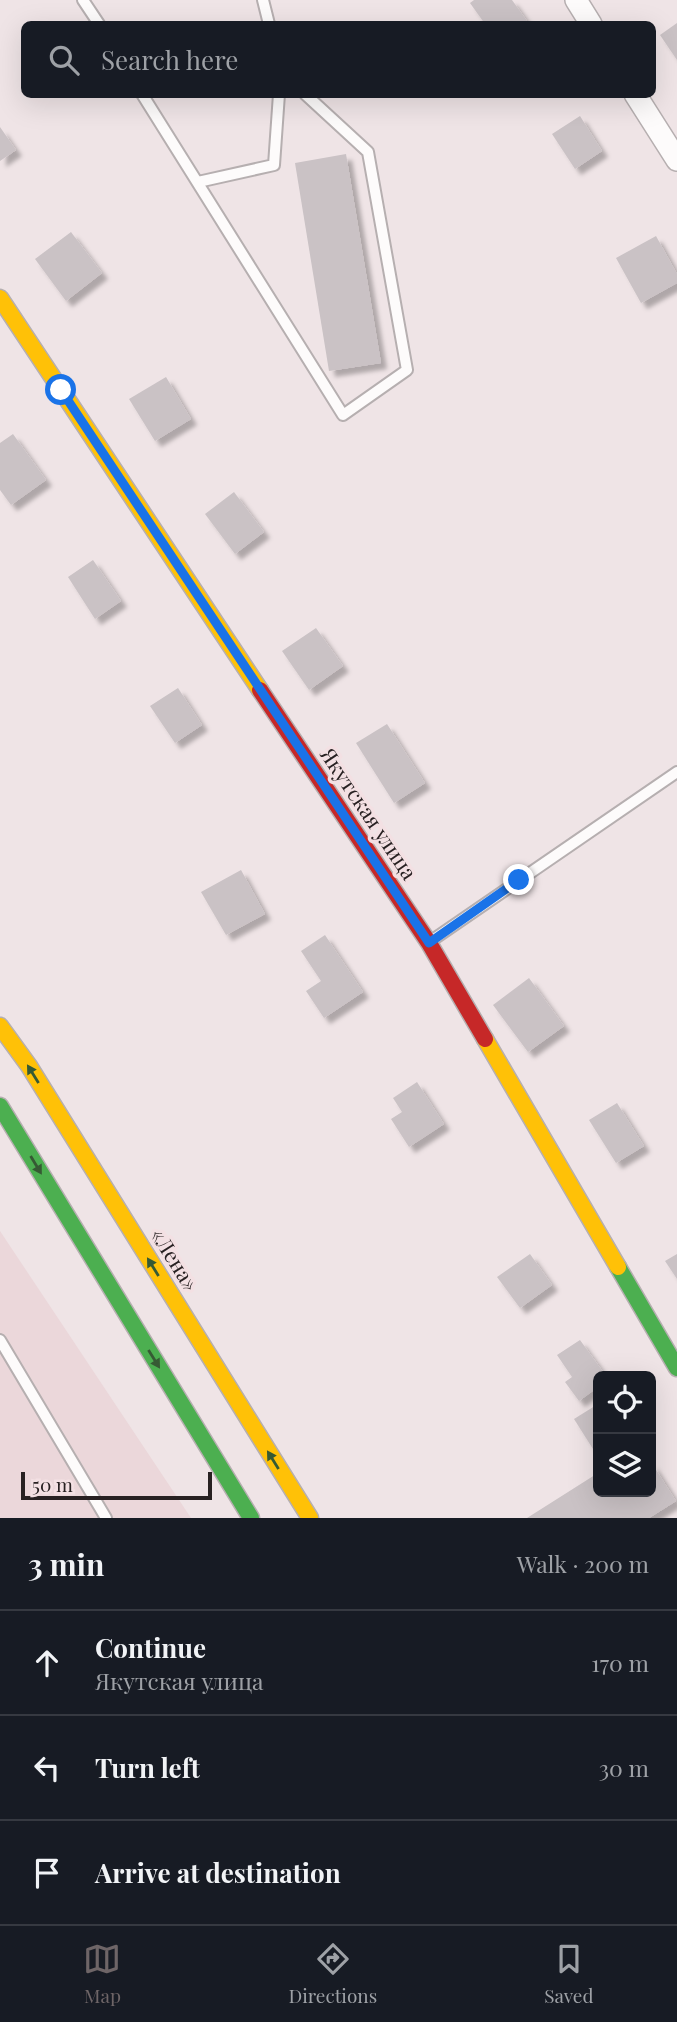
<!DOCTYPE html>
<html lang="en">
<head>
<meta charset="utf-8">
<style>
  :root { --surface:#171b24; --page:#242831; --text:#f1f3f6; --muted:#9ea1a6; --line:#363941; --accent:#6e6567 }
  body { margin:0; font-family:"Playfair Display",serif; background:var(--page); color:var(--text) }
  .controls { position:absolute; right:21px; bottom:21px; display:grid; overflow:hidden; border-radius:10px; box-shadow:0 7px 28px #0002 }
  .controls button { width:63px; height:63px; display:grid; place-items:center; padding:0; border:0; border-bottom:2px solid var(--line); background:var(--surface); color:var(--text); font:35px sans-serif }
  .scale { position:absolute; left:21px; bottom:18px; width:191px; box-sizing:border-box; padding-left:7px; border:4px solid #282122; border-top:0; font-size:19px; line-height:24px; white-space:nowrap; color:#282122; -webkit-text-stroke:5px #f3e0e3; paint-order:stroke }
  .stop { position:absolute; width:21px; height:21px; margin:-16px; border:5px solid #1a73e8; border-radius:50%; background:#fff }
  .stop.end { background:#1a73e8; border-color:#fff; box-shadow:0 2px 7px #0008 }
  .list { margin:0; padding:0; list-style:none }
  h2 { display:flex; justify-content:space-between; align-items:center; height:91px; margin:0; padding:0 28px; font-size:30px }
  h2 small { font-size:23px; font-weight:400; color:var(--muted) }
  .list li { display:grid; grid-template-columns:46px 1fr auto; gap:21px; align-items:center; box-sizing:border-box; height:105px; padding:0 28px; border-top:2px solid var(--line) }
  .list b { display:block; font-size:26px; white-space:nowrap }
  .list p { margin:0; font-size:23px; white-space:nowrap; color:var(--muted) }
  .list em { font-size:23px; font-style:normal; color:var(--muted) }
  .icon { flex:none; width:38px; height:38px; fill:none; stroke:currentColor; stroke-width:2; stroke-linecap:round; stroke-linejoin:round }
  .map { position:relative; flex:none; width:677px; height:1518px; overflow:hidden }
  .search { position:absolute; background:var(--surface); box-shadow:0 7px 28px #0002; left:21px; right:21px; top:21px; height:77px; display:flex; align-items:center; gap:18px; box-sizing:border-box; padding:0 24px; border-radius:10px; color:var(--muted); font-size:26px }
  .sheet { height:406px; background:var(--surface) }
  nav { display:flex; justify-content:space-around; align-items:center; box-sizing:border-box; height:98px; border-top:2px solid var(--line); background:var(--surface); font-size:19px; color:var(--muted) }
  nav a { display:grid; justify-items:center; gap:4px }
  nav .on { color:var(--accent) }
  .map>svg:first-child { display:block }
</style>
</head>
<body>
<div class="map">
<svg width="677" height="1518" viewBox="0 0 677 1518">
  <defs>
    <filter id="shadow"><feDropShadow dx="6" dy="6" stdDeviation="2" flood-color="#0004"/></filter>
  </defs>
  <rect width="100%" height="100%" fill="#efe4e6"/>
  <polygon fill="#ebd7da" points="0,1231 191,1518 0,1518"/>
  <g fill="#cac2c5" filter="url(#shadow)">
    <polygon points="474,0 512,0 527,21 522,24 485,24 470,3"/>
    <polygon points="677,23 677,60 660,35"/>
    <polygon points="580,116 602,151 575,169 552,134"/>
    <polygon points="0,127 16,150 0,161"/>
    <polygon points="346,154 381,363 329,371 295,163"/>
    <polygon points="71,232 102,273 66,301 35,259"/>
    <polygon points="656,236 677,274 677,283 641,303 616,258"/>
    <polygon points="166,377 191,419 155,441 129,399"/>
    <polygon points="13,434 46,480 11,505 0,490 0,443"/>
    <polygon points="234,492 264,532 235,554 205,514"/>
    <polygon points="93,560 121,601 95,619 68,577"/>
    <polygon points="316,628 343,666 309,690 282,651"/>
    <polygon points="178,688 202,725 175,743 150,706"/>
    <polygon points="387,724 425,783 394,803 356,743"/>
    <polygon points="241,870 265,914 226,935 201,892"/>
    <polygon points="325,935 363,992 324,1018 306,991 321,981 301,951"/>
    <polygon points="529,978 564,1026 528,1052 493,1005"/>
    <polygon points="417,1082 444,1124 409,1147 391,1119 402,1112 393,1098"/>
    <polygon points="617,1103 644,1146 616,1163 589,1120"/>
    <polygon points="530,1254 552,1285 520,1308 497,1277"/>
    <polygon points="677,1254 677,1279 665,1261"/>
    <polygon points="580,1340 606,1376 598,1376 598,1387 579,1401 565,1382 572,1377 557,1355"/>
    <polygon points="598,1404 598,1446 593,1449 574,1419"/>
    <polygon points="651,1462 676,1501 649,1518 527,1518 598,1473 598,1492 651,1492"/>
  </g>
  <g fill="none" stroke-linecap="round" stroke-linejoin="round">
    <defs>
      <g id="lane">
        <polyline points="83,0 99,24"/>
        <polyline points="263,0 269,24"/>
        <polyline points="142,94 343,415 407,370 368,152 305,94"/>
        <polyline points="198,182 274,165 279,94"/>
        <polyline points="431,941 677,772"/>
        <polyline points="0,1340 106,1518"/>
      </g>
      <g id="street">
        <polyline points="576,0 591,24"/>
        <polyline points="635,94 677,160"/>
      </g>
      <g id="fast">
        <polyline points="0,1106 251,1518"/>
        <polyline points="618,1267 677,1368"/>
      </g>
      <g id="slow">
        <polyline points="0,298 260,690"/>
        <polyline points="0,1026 29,1066 310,1518"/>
        <polyline points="485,1039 618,1267"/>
      </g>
      <polyline id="jam" points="260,690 429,943 485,1039"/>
    </defs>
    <use href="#lane" stroke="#b6afb0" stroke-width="14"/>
    <use href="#street" stroke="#b6afb0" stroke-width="24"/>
    <use href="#fast" stroke="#b6afb0" stroke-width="19"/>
    <use href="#slow" stroke="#b6afb0" stroke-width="19"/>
    <use href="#jam" stroke="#b6afb0" stroke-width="19"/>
    <use href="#lane" stroke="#fdfbfb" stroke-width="10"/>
    <use href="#street" stroke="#fdfbfb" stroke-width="21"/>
    <use href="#fast" stroke="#4caf50" stroke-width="16"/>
    <use href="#slow" stroke="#ffc107" stroke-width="16"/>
    <use href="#jam" stroke="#c62828" stroke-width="16"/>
  </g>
  <defs><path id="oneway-solid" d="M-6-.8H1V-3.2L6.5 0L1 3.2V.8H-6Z" transform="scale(1.75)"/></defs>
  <g fill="#365a34">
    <use href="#oneway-solid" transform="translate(33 1074) rotate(-122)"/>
    <use href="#oneway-solid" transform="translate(36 1165) rotate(59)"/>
    <use href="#oneway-solid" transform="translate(153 1267) rotate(-122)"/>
    <use href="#oneway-solid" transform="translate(154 1359) rotate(58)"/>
    <use href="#oneway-solid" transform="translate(273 1460) rotate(-122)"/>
  </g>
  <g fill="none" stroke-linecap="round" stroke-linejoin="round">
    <polyline stroke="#1a73e8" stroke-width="9" points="61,390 429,943 519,880"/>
  </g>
  <g text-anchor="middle" stroke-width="7" stroke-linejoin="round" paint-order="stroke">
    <g font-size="21" fill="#282122" stroke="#f3e0e3">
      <text transform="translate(368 814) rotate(56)" y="7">Якутская улица</text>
      <text transform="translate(174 1260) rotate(58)" y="7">«Лена»</text>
    </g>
  </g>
</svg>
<div class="controls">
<button><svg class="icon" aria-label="locate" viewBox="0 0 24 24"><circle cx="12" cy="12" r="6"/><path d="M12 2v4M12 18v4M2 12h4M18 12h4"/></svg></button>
<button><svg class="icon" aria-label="layers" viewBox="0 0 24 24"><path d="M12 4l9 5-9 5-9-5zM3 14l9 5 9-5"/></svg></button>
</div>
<div class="scale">50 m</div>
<div class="stop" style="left:61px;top:390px"></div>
<div class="stop end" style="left:519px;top:880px"></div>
<div class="search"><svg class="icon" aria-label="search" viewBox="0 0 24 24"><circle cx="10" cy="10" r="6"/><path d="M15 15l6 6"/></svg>Search here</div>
</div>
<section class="sheet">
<h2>3 min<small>Walk · 200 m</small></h2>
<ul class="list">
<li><svg class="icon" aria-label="ahead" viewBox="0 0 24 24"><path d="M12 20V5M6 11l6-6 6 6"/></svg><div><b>Continue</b><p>Якутская улица</p></div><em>170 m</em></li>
<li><svg class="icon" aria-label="left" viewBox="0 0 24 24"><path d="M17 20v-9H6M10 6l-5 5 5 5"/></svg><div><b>Turn left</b></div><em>30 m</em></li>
<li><svg class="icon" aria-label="arrive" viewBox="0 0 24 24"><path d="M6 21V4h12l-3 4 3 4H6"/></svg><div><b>Arrive at destination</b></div></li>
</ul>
</section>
<nav>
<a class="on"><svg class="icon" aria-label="map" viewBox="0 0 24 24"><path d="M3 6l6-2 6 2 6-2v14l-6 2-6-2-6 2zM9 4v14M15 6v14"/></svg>Map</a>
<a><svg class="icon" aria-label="directions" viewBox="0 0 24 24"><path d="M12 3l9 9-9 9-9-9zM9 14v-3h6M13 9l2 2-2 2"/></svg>Directions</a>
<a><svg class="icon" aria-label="saved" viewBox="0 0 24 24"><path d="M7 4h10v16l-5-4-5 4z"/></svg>Saved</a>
</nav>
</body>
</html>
